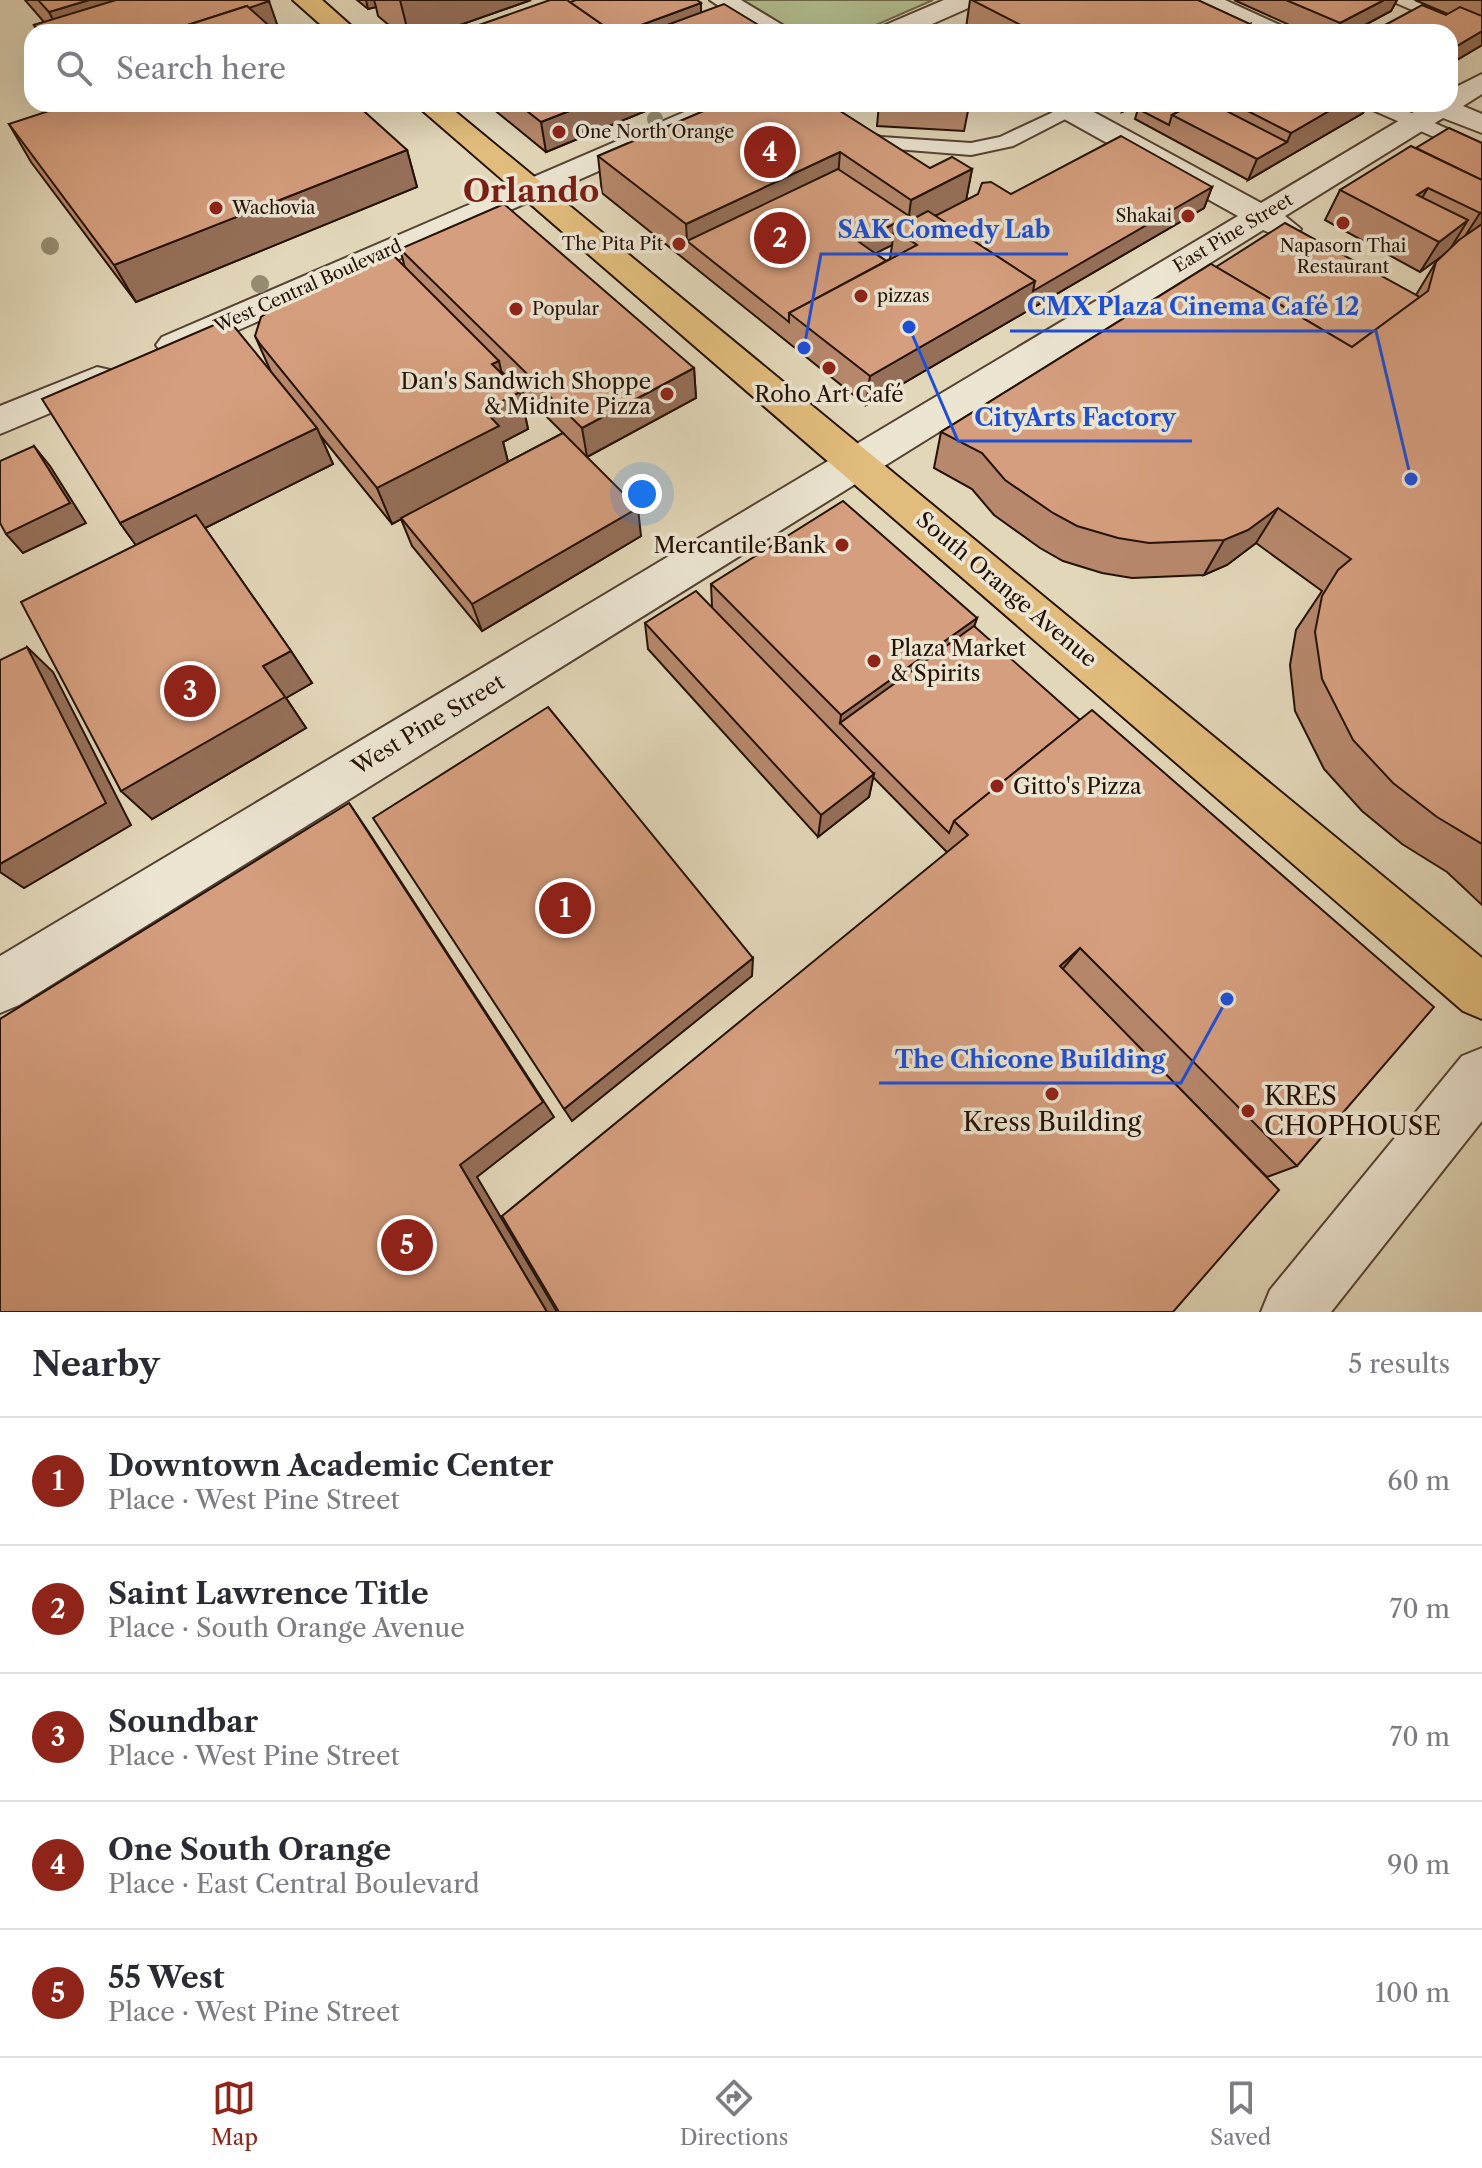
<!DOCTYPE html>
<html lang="en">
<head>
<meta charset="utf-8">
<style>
  :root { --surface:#fff; --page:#f2f2f3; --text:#2b2b33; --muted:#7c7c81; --line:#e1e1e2; --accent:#8f2418 }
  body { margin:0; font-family:"Libre Caslon Text",serif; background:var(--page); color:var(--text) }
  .you { position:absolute; left:642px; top:494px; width:28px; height:28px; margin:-20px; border:6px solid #fff; border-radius:50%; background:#1a73e8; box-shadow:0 0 0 12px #1a73e833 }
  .badge { display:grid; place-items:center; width:52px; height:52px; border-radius:50%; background:var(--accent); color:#fff; font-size:26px; font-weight:700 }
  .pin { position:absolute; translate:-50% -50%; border:4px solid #fff; box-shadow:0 2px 8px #0006 }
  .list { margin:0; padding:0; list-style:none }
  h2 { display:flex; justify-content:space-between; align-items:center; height:104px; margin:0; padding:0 32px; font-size:34px }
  h2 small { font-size:26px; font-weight:400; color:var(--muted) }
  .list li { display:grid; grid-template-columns:52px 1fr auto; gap:24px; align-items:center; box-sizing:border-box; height:128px; padding:0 32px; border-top:2px solid var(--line) }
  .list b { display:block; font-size:30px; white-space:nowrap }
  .list p { margin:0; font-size:26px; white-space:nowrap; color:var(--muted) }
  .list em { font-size:26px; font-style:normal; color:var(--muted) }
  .icon { flex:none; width:44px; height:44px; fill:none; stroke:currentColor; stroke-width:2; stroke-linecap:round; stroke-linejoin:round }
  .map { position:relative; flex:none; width:1482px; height:1312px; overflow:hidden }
  .search { position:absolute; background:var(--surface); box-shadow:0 8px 32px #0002; left:24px; right:24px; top:24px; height:88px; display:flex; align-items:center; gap:20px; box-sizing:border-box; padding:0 28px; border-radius:24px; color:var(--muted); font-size:30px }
  .sheet { height:744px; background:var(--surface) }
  nav { display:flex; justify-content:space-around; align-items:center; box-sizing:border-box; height:112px; border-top:2px solid var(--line); background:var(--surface); font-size:22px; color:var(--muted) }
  nav a { display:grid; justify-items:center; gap:4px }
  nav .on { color:var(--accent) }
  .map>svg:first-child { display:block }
</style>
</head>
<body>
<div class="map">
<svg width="1482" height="1312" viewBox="0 0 1482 1312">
  <rect width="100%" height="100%" fill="#e2d7b9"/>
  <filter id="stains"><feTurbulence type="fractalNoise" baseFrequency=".0025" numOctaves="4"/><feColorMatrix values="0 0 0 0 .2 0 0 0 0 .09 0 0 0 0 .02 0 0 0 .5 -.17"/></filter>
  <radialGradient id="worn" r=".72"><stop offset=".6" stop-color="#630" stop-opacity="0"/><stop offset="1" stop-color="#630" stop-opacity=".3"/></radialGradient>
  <polygon fill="#b2bf90" stroke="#6c684a" stroke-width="2" points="742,0 933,0 860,32 794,32"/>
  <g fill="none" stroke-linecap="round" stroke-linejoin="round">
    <defs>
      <g id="service">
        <polygon points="1173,0 1196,0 1260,32 1236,32"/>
        <polygon points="1389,0 1413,0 1482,29 1482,40"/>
        <polygon points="797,104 820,104 856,127 881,137 971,143 1000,137 1064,107 1078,107 1081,111 1013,146 971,155 871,147 842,135"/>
        <polygon points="1365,104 1391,104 1482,144 1482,158 1368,108"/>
      </g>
      <g id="minor">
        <polygon points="710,0 741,0 784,26 788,32 757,32"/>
        <polygon points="1191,0 1225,0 1282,26 1286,32 1252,32 1195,5"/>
        <polygon points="1482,74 1482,94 1463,106 1482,114 1482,133 1443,118 1285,216 1301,229 1296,236 1285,239 1263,230 19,1005 0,1013 0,956 1238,216 1048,110 1044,104 1079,104 1261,203 1422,107 1420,104 1450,104 1450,90"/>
        <polygon points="1482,1048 1482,1121 1331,1312 1261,1312 1270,1290 1462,1056"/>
      </g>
      <g id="tertiary">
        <polygon points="944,0 979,0 975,5 914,32 879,32 883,26"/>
        <polygon points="703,104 741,104 737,110 186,353 174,357 162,353 156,345 162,337"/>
        <polygon points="97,367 110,370 115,379 110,388 0,434 0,406"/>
      </g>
      <g id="primary">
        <polygon points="293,0 322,0 358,32 329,32"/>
        <polygon points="415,104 446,104 1482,958 1482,1019 1463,1011"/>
      </g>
    </defs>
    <use href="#service" stroke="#544232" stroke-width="4"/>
    <use href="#minor" stroke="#544232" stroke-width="4"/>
    <use href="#tertiary" stroke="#544232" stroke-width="4"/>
    <use href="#primary" stroke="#251105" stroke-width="4"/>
    <use href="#service" fill="#ece5d2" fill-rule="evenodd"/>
    <use href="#minor" fill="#ece5d2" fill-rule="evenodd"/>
    <use href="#tertiary" fill="#ece5d2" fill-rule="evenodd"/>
    <use href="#primary" fill="#e1bc7c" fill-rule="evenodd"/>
  </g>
  <g fill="#958c71">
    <circle cx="655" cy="119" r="8"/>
    <circle cx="626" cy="131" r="8"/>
    <circle cx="50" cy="246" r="9"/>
    <circle cx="260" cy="284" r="9"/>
  </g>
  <g fill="#b7886c" stroke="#251105" stroke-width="2" fill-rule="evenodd">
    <polygon points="25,0 268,0 279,30 275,31 276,32 37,32 34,25 44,22"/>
    <polygon points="357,0 531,0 440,32 397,32 378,16 376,7 368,9"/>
    <polygon points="970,0 1198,0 1246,32 973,32 966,28"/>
    <polygon points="1234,0 1397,0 1391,11 1352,32 1305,32"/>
    <polygon points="1415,0 1482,0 1482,45 1450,64 1450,32 1446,15 1448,14"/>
    <polygon points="487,104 660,104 660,105 546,152"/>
    <path d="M720,104L930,168L972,169L966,200L1011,194L1212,187L1204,208L866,405L602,193L598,156ZM892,245L890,259L886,261L875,253Z"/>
    <polygon points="879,104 968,104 968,111 964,131 877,126"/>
    <polygon points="1107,104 1139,104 1122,112"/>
    <polygon points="1148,104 1367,104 1363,113 1248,180 1135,119 1138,109"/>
    <polygon points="9,124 407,150 417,187 136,302 31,162"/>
    <polygon points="1482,143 1482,905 1447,872 1402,844 1362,811 1324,769 1295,711 1290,665 1296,630 1322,591 1256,543 1227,565 1204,575 1132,578 1102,573 1063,561 1040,548 994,515 972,489 934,468 941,432 1216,267 1416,295 1436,262 1446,253 1420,272 1325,220 1340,190 1416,148"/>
    <path d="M400,249L694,368L696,398L587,457L641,536L482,631L412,546L401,519L392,524L320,435L333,464L205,528L291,651L312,683L286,698L306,728L152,819L136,545L120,523L272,374L255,336L405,268ZM501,371L563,433L508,462L503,442L528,429L520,392L501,373Z"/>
    <polygon points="711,584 977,618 974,626 1297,1166 1267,1177 873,777 869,797 818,837 648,649 645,623 712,607"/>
  </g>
  <g fill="#956f58" stroke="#251105" stroke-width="2">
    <polygon points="89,0 221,0 59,32 49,12"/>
    <polygon points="366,0 374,0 376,7 368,9"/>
    <polygon points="400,0 531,0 440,32 408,32"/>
    <polygon points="1384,0 1397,0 1391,11 1352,32 1336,32 1340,23"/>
    <polygon points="269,1 279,30 273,32 173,32"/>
    <polygon points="701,3 701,23 677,32 622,32"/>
    <polygon points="1250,24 1246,32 1233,32"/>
    <polygon points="1482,31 1482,45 1450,64 1450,50"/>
    <polygon points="587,104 660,104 660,105 546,152 541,122"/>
    <polygon points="1125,104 1139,104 1122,112"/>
    <polygon points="1341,104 1367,104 1363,113 1248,180 1257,159 1287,142 1291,133"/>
    <polygon points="407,150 417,187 136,302 114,265"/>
    <polygon points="840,152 837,190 687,241 686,224"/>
    <polygon points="972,169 965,206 894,229 892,245 857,263 859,242 909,216 911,200"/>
    <polygon points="1212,187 1204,208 866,405 870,376 1035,281"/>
    <polygon points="1428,188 1410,218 1417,195"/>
    <polygon points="1482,212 1482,228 1460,244 1480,213"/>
    <polygon points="1468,220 1449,251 1420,272 1439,242"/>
    <polygon points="499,361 507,398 520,392 528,429 503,442 508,462 392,524 377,488 484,410 492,364"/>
    <polygon points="694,368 696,398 587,457 582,428"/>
    <polygon points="317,428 333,464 145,558 120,523"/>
    <polygon points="34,446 50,466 86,523 23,553 6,534"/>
    <polygon points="638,508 641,536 482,631 472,604"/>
    <polygon points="1278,508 1256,543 1227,565 1204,575 1224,540"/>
    <polygon points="977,618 968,645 840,723 841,715"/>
    <polygon points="27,647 53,672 131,825 24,888 0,872 0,864"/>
    <polygon points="291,651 312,683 286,698 306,728 152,819 121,791 263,666"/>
    <polygon points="874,774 869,797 818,837 821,815"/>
    <polygon points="349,803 368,831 554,1117 477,1177 557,1312 547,1312 460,1165"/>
    <polygon points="1080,948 1062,970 1060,966"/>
    <polygon points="753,958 752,976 572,1121 564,1109"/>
  </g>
  <g fill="#d59e7e" stroke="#251105" stroke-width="2">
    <polygon points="38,0 89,0 49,12"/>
    <polygon points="116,0 268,0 269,1 249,8 247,6 166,32 40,32 34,25"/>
    <polygon points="550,0 567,0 613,32 459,32"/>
    <polygon points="576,0 697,0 701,3 622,32 613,32 570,2"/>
    <polygon points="972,0 1198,0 1250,24 1233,32 1034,32"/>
    <polygon points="1286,0 1384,0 1340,23"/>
    <polygon points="724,4 770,32 648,32"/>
    <polygon points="1422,5 1446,15 1460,7 1482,16 1482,31 1450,50 1450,32 1372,32"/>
    <polygon points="247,6 276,32 166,32"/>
    <polygon points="70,104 356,104 407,150 114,265 9,124"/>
    <polygon points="518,104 587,104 541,122"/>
    <polygon points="720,104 829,104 930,168 952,157 972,169 911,200 840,152 686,224 598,156"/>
    <polygon points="880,104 968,104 968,111 880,106"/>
    <polygon points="1148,104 1190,104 1191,105 1172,115 1169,125 1138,109"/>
    <polygon points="1193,104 1213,104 1287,142 1257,159 1172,115"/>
    <polygon points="1234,104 1341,104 1291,133"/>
    <polygon points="1449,128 1482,143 1482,180 1416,148"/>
    <polygon points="1121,136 1212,187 1033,291 1035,281 935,216 978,194 982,183 991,182 1011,194"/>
    <polygon points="1411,146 1482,180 1482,212 1480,213 1428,188 1417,195 1468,220 1439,242 1340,190"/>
    <polygon points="838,169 909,216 859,242 886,261 789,313 789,322 687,241"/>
    <polygon points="504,204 694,368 582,428 400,249"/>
    <polygon points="928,211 1035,281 870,376 789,313 917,245 894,229"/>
    <polygon points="1285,223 1420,297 1352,347 1216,267"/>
    <polygon points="1482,224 1482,844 1437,817 1393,783 1353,740 1322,679 1315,632 1322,596 1338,570 1351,559 1278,508 1248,530 1224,540 1149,543 1118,538 1077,526 1053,513 1005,480 982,453 941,432 1211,264 1352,347 1428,291 1436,262 1459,240"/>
    <polygon points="393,255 499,361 492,364 520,392 484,410 499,426 377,488 260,344 255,336 261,317 284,302"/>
    <polygon points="228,319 317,428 120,523 42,399"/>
    <polygon points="563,433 638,508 472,604 401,518"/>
    <polygon points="34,446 70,503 6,534 0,523 0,461"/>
    <polygon points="843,501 977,618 841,715 711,584"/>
    <polygon points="196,515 291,651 263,666 285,697 121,791 21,602"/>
    <polygon points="696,591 874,774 821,815 645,623"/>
    <polygon points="974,626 1080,720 954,821 949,833 840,723"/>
    <polygon points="27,647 106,803 0,864 0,660"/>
    <polygon points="548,707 753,958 564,1109 373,818"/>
    <polygon points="1092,710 1434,1007 1297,1166 1080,948 1060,966 1279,1190 1173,1312 559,1312 502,1216 968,835 954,821"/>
    <polygon points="349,803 543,1102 460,1165 547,1312 0,1312 0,1019"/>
  </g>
  <g fill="#8f2418" stroke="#ece5d2" stroke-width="3">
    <circle cx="559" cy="132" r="8"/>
    <circle cx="216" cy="208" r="8"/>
    <circle cx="1188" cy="216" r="8"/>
    <circle cx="1343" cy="223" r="8"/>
    <circle cx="679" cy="244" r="8"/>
    <circle cx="861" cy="296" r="8"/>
    <circle cx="516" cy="309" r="8"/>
    <circle cx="829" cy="368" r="8"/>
    <circle cx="667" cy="394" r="8"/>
    <circle cx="842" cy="545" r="8"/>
    <circle cx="874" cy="661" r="8"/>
    <circle cx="997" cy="786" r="8"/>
    <circle cx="1052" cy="1094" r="8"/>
    <circle cx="1248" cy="1111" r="8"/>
  </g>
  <g text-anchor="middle" stroke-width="7" stroke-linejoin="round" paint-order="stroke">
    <g font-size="18" fill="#251105" stroke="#ece5d2" text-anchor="start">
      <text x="575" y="138">One North Orange</text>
      <text x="232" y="214">Wachovia</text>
      <text x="1172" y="222" text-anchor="end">Shakai</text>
      <text x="663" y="250" text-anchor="end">The Pita Pit</text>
      <text x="1343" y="252" text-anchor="middle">Napasorn Thai<tspan x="1343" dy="21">Restaurant</tspan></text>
      <text x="877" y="302">pizzas</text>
      <text x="532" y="315">Popular</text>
    </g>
    <g font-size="18" fill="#251105" stroke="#ece5d2">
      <text transform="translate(1233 233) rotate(-31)" y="6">East Pine Street</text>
      <text transform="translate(308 286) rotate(-24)" y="6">West Central Boulevard</text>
    </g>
    <g font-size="22" fill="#251105" stroke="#ece5d2" text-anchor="end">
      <text x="651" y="389">Dan's Sandwich Shoppe<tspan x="651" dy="25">&amp; Midnite Pizza</tspan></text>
      <text x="829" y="402" text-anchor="middle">Roho Art Café</text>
      <text x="826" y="553">Mercantile Bank</text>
      <text x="890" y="656" text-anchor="start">Plaza Market<tspan x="890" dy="25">&amp; Spirits</tspan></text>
      <text x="1013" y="794" text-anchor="start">Gitto's Pizza</text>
    </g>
    <g font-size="22" fill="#251105" stroke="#ece5d2">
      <text transform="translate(1007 589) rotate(40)" y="8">South Orange Avenue</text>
      <text transform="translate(428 724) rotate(-31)" y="8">West Pine Street</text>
    </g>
    <g font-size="26" fill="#251105" stroke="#ece5d2" text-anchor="start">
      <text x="1264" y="1105">KRES<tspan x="1264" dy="30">CHOPHOUSE</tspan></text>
      <text x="1052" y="1131" text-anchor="middle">Kress Building</text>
    </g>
    <g font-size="32" font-weight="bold" fill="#7a1f14" stroke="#ece5d2">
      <text x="531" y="202">Orlando</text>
    </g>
  </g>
  <path fill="none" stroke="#1d4ed8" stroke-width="3" d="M804 348L821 254H1068M1411 479L1376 331H1010M909 327L958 441H1192M1227 999L1181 1083H879"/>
  <g fill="#1d4ed8" stroke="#ece5d2" stroke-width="3">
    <circle cx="804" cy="348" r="8"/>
    <circle cx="1411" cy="479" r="8"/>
    <circle cx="909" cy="327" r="8"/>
    <circle cx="1227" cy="999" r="8"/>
  </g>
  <g font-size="24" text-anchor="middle" font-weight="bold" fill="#1d4ed8" stroke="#ece5d2" stroke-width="7" stroke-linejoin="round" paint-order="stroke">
    <text x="944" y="238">SAK Comedy Lab</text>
    <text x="1193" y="315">CMX Plaza Cinema Café 12</text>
    <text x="1075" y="426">CityArts Factory</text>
    <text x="1030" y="1068">The Chicone Building</text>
  </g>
  <rect width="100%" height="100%" filter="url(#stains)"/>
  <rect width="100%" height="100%" fill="url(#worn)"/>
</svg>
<div class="you"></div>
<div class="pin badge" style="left:565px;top:908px">1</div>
<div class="pin badge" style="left:780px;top:238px">2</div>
<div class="pin badge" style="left:190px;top:691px">3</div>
<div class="pin badge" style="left:770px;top:152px">4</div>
<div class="pin badge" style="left:407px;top:1245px">5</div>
<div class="search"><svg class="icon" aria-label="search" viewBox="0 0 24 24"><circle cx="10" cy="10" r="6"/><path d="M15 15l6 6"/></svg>Search here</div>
</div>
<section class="sheet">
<h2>Nearby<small>5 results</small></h2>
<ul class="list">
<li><span class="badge">1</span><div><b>Downtown Academic Center</b><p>Place · West Pine Street</p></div><em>60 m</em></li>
<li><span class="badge">2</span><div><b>Saint Lawrence Title</b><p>Place · South Orange Avenue</p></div><em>70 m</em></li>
<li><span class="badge">3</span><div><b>Soundbar</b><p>Place · West Pine Street</p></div><em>70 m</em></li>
<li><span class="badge">4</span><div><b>One South Orange</b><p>Place · East Central Boulevard</p></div><em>90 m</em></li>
<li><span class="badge">5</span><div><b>55 West</b><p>Place · West Pine Street</p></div><em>100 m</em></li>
</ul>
</section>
<nav>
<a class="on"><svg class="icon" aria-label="map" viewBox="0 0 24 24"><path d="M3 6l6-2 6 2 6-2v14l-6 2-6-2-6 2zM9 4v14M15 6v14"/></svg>Map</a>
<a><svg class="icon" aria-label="directions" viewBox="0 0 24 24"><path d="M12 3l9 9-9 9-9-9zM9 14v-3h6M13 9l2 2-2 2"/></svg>Directions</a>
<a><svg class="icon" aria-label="saved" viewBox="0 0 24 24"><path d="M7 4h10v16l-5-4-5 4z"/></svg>Saved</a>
</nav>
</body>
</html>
